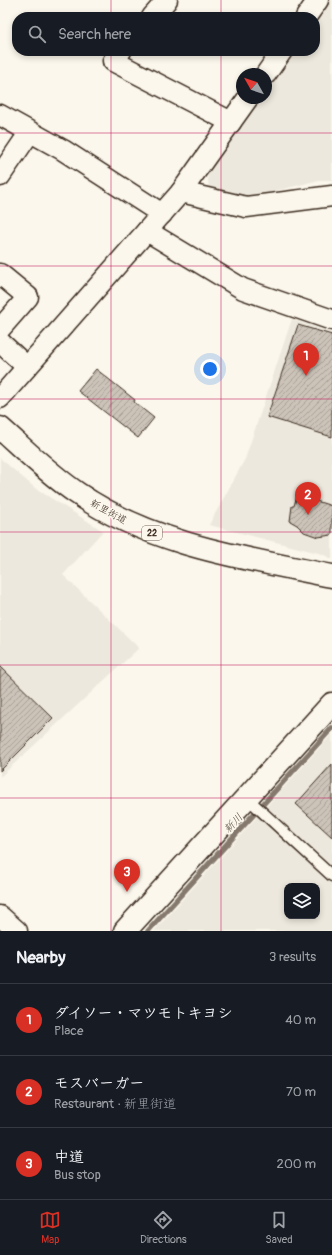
<!DOCTYPE html>
<html lang="en">
<head>
<meta charset="utf-8">
<style>
  :root { --surface:#171b24; --page:#242831; --text:#f1f3f6; --muted:#9ea1a6; --line:#363941; --accent:#d93025 }
  body { margin:0; font-family:Pangolin,"Klee One",sans-serif; background:var(--page); color:var(--text) }
  .controls { position:absolute; right:12px; bottom:12px; display:grid; overflow:hidden; border-radius:8px; box-shadow:0 2px 6px #0003 }
  .controls button { width:36px; height:36px; display:grid; place-items:center; padding:0; border:0; border-bottom:1px solid var(--line); background:var(--surface); color:var(--text); font:20px sans-serif }
  .compass { position:absolute; left:236px; top:68px; width:36px; height:36px; border-radius:50%; background:var(--surface); box-shadow:0 2px 6px #0003; rotate:310deg }
  .you { position:absolute; left:210px; top:369px; width:14px; height:14px; margin:-10px; border:3px solid #fff; border-radius:50%; background:#1a73e8; box-shadow:0 0 0 6px #1a73e833 }
  .badge { display:grid; place-items:center; width:26px; height:26px; border-radius:50%; background:var(--accent); color:#fff; font-size:13px; font-weight:700 }
  .pin { position:absolute; translate:-50% -33px; filter:drop-shadow(0 1px 2px #0008) }
  .pin::after { content:''; position:absolute; top:21px; width:14px; height:12px; background:inherit; clip-path:polygon(0 0,100% 0,50% 100%) }
  .list { margin:0; padding:0; list-style:none }
  h2 { display:flex; justify-content:space-between; align-items:center; height:52px; margin:0; padding:0 16px; font-size:17px }
  h2 small { font-size:13px; font-weight:400; color:var(--muted) }
  .list li { display:grid; grid-template-columns:26px 1fr auto; gap:12px; align-items:center; box-sizing:border-box; height:72px; padding:0 16px; border-top:1px solid var(--line) }
  .list b { display:block; font-size:15px; white-space:nowrap }
  .list p { margin:0; font-size:13px; white-space:nowrap; color:var(--muted) }
  .list em { font-size:13px; font-style:normal; color:var(--muted) }
  .icon { flex:none; width:22px; height:22px; fill:none; stroke:currentColor; stroke-width:2; stroke-linecap:round; stroke-linejoin:round }
  .map { position:relative; flex:none; width:332px; height:931px; overflow:hidden }
  .search { position:absolute; background:var(--surface); box-shadow:0 2px 6px #0003; left:12px; right:12px; top:12px; height:44px; display:flex; align-items:center; gap:10px; box-sizing:border-box; padding:0 14px; border-radius:16px; color:var(--muted); font-size:15px }
  .sheet { height:268px; background:var(--surface) }
  nav { display:flex; justify-content:space-around; align-items:center; box-sizing:border-box; height:56px; border-top:1px solid var(--line); background:var(--surface); font-size:11px; color:var(--muted) }
  nav a { display:grid; justify-items:center; gap:2px }
  nav .on { color:var(--accent) }
  .map>svg:first-child { display:block }
</style>
</head>
<body>
<div class="map">
<svg width="332" height="931" viewBox="0 0 332 931">
  <defs>
    <pattern id="building-hatch" width="6" height="6" patternUnits="userSpaceOnUse"><rect width="6" height="6" fill="#ccc4b9"/><path d="M-1 1l2-2M0 6l6-6M5 7l2-2" fill="none" stroke="#a79f96"/></pattern>
  </defs>
  <rect width="100%" height="100%" fill="#fbf7ec"/>
  <filter id="ink" filterUnits="userSpaceOnUse"><feTurbulence type="fractalNoise" baseFrequency=".025" numOctaves="2"/><feDisplacementMap in="SourceGraphic" scale="8" xChannelSelector="R" yChannelSelector="G"/><feConvolveMatrix kernelMatrix="1 2 1 2 8 2 1 2 1" color-interpolation-filters="sRGB"/></filter>
  <g filter="url(#ink)">
    <g fill="#ede8dd" fill-rule="evenodd">
      <polygon points="325,0 332,0 332,180 319,180 248,198 209,189 207,169 257,98 266,98 266,85 289,51 315,51 315,17"/>
      <polygon points="292,319 332,333 332,559 322,554 209,525 245,459"/>
      <polygon points="0,458 35,488 103,531 63,575 139,648 0,777"/>
      <path d="M332,734V931H154ZM287,886H317V916H287Z"/>
    </g>
    <g fill="none" stroke-linecap="round" stroke-linejoin="round">
      <polyline stroke="#85796d" stroke-width="5.5" points="148,931 332,728"/>
    </g>
    <g fill="url(#building-hatch)" stroke="#3b2a1e">
      <polygon points="298,325 332,335 332,437 267,417"/>
      <polygon points="96,369 135,400 134,402 154,418 138,438 78,391"/>
      <polygon points="297,495 332,506 332,535 318,537 304,532 297,525 290,521 292,506 294,506"/>
      <polygon points="0,666 53,718 0,771"/>
      <polygon points="332,764 332,837 296,804"/>
    </g>
    <g fill="none" stroke-linecap="round" stroke-linejoin="round">
      <defs>
        <polyline id="service" points="247,798 332,876"/>
        <g id="minor">
          <polyline points="152,17 167,0"/>
          <polyline points="306,17 318,0"/>
          <polyline points="121,51 113,61 231,122"/>
          <polyline points="266,74 282,51"/>
          <polyline points="0,115 63,150 162,214"/>
          <polyline points="0,176 30,132"/>
          <polyline points="181,192 246,207 332,196"/>
          <polyline points="147,231 243,289 332,320"/>
          <polyline points="0,274 28,297 0,329"/>
          <polyline points="0,342 27,367"/>
          <polyline points="0,398 181,192 248,98"/>
          <polyline points="0,916 17,931"/>
        </g>
        <polyline id="tertiary" points="125,931 332,704"/>
        <path id="primary" d="M0,428C25,450 49,474 77,493C152,545 244,558 332,576"/>
      </defs>
      <use href="#service" stroke="#3b2a1e" stroke-width="13"/>
      <use href="#minor" stroke="#3b2a1e" stroke-width="23"/>
      <use href="#tertiary" stroke="#3b2a1e" stroke-width="25"/>
      <use href="#primary" stroke="#3b2a1e" stroke-width="25"/>
      <use href="#service" stroke="#fbf7ec" stroke-width="10"/>
      <use href="#minor" stroke="#fbf7ec" stroke-width="20"/>
      <use href="#tertiary" stroke="#fbf7ec" stroke-width="22"/>
      <use href="#primary" stroke="#fbf7ec" stroke-width="22"/>
    </g>
  </g>
  <path fill="none" stroke="#c2185b" stroke-width="1" stroke-opacity="0.55" d="M111,0V17M221,0V17M111,51V931M221,51V931M0,133H332M0,266H332M0,399H332M0,532H332M0,665H332M0,798H332"/>
  <g text-anchor="middle" stroke-width="3.5" stroke-linejoin="round" paint-order="stroke">
    <rect fill="#fbf7ec" stroke="#75685c" stroke-width="1" x="142" y="526" width="20" height="14" rx="3"/>
    <g font-size="9" font-weight="bold" fill="#3b2a1e">
      <text x="152" y="536">22</text>
    </g>
    <g font-size="10" fill="#3b2a1e" stroke="#fbf7ec">
      <text transform="translate(109 511) rotate(29)" y="4">新里街道</text>
    </g>
    <g font-size="11" font-style="italic" fill="#605246" stroke="#fbf7ec">
      <text transform="translate(233 823) rotate(-48)" y="4">新川</text>
    </g>
  </g>
</svg>
<div class="controls">
<button><svg class="icon" aria-label="layers" viewBox="0 0 24 24"><path d="M12 4l9 5-9 5-9-5zM3 14l9 5 9-5"/></svg></button>
</div>
<svg class="compass" viewBox="-18 -18 36 36"><path d="M0-13l5 13h-10z" fill="#e53935"/><path d="M0 13l5-13h-10z" fill="#9ea1a6"/></svg>
<div class="you"></div>
<div class="pin badge" style="left:306px;top:376px">1</div>
<div class="pin badge" style="left:308px;top:515px">2</div>
<div class="pin badge" style="left:127px;top:892px">3</div>
<div class="search"><svg class="icon" aria-label="search" viewBox="0 0 24 24"><circle cx="10" cy="10" r="6"/><path d="M15 15l6 6"/></svg>Search here</div>
</div>
<section class="sheet">
<h2>Nearby<small>3 results</small></h2>
<ul class="list">
<li><span class="badge">1</span><div><b>ダイソー・マツモトキヨシ</b><p>Place</p></div><em>40 m</em></li>
<li><span class="badge">2</span><div><b>モスバーガー</b><p>Restaurant · 新里街道</p></div><em>70 m</em></li>
<li><span class="badge">3</span><div><b>中道</b><p>Bus stop</p></div><em>200 m</em></li>
</ul>
</section>
<nav>
<a class="on"><svg class="icon" aria-label="map" viewBox="0 0 24 24"><path d="M3 6l6-2 6 2 6-2v14l-6 2-6-2-6 2zM9 4v14M15 6v14"/></svg>Map</a>
<a><svg class="icon" aria-label="directions" viewBox="0 0 24 24"><path d="M12 3l9 9-9 9-9-9zM9 14v-3h6M13 9l2 2-2 2"/></svg>Directions</a>
<a><svg class="icon" aria-label="saved" viewBox="0 0 24 24"><path d="M7 4h10v16l-5-4-5 4z"/></svg>Saved</a>
</nav>
</body>
</html>
